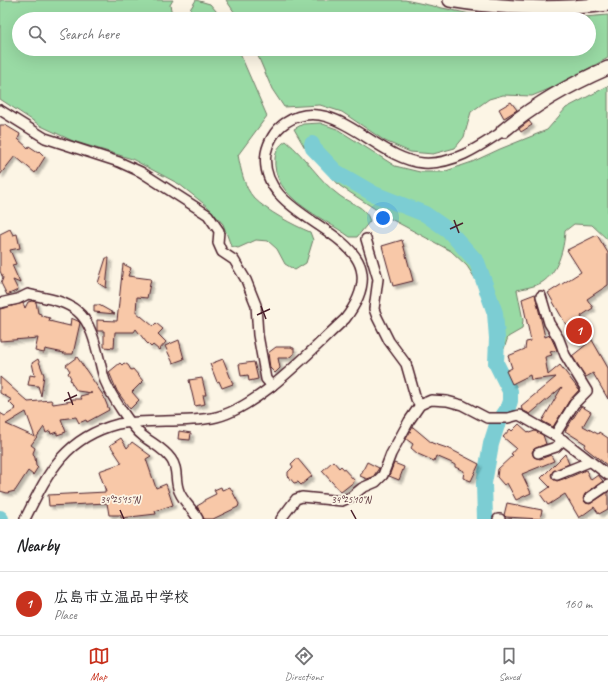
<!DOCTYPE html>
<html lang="en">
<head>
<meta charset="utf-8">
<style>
  :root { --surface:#fff; --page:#f6f6f6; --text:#202124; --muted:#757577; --line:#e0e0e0; --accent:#c8321e }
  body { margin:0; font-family:Caveat,"Klee One",sans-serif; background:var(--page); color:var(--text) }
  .you { position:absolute; left:383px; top:218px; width:14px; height:14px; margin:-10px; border:3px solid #fff; border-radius:50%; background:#1a73e8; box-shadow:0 0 0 6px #1a73e833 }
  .badge { display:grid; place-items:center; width:26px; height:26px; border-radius:50%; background:var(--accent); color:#fff; font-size:13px; font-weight:700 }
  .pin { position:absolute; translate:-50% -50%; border:2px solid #fff; box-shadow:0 1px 4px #0006 }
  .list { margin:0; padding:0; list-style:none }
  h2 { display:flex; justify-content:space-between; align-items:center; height:52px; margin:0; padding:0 16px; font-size:17px }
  h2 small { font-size:13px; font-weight:400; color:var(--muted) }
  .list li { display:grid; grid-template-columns:26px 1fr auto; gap:12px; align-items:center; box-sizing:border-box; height:64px; padding:0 16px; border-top:1px solid var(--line) }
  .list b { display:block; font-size:15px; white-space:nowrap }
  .list p { margin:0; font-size:13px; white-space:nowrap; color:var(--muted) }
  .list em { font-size:13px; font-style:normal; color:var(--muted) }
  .icon { flex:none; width:22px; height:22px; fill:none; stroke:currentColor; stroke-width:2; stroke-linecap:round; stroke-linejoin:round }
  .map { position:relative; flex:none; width:608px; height:519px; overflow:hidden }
  .search { position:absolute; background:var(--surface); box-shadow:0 4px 16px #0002; left:12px; right:12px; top:12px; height:44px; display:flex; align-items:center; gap:10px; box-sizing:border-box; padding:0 14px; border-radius:22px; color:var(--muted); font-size:15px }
  .sheet { height:116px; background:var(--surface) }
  nav { display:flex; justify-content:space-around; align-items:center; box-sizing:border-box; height:56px; border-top:1px solid var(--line); background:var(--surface); font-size:11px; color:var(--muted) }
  nav a { display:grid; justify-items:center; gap:2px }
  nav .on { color:var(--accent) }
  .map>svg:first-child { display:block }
</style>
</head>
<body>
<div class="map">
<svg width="608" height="519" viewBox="0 0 608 519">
  <defs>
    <filter id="shadow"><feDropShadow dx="3" dy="3" stdDeviation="1" flood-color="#0004"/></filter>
  </defs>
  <rect width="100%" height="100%" fill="#fcf5e5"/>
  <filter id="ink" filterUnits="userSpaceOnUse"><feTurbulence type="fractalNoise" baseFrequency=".025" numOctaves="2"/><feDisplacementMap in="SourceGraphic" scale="8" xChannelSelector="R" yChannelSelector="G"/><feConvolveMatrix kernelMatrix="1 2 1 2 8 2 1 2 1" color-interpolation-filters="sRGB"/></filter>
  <g filter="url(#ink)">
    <g fill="#99daa4" stroke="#727c68">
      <path d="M0,0H173L170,5L173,19H19V49H238L267,116L238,155C241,170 244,187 254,198C267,211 293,225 310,232L313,240L306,263L295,270L285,264L277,249L268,241L256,240L238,248L231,246L223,224L208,207L179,184L132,159L73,141L41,126L0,99Z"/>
      <polygon points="196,0 210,4 223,19 184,19"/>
      <polygon points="226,0 405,0 475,15 501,19 239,19"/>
      <polygon points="608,15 608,58 554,87 532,96 503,95 489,99 471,112 464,137 455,148 433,154 410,152 385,141 342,112 320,105 284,107 272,89 255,49 589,49 589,19 559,19"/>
      <path d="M608,86V240L592,225L574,224L565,231C564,249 558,273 541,283C534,287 524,288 517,290L523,320L522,329L508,337L504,349H498L492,334V314L478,283L467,266L451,251L389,218L340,186L305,148L294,129L303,124L320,123L337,129L395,166L420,172H443L472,162L500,149L547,130L566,108Z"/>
      <path d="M286,141C306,157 319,181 340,196C352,205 365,205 370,221L357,237H350C323,217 271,198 275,158C276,151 279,145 286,141Z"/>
    </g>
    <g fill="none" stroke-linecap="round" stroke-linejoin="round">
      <g stroke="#7bcdd3" stroke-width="16">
        <polyline points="312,144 313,148 336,172 374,194 425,214 448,230 477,262 495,313 497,338 496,363 510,391 510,401 507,410 497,425 491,444 484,483 485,519"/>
        <polyline points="0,518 1,519"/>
      </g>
    </g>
    <g fill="#f8c8a8" stroke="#4a1f2b" fill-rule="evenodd" filter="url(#shadow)">
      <polygon points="511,102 517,110 504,118 499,109"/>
      <polygon points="529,121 532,125 521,132 519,129"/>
      <polygon points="0,125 5,125 20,134 18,139 28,148 29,146 38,152 39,151 45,157 35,173 15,156 0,175"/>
      <polygon points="10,229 13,235 17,234 20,248 10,250 16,264 12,265 20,283 13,280 18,290 7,295 1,283 3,278 0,271 0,234"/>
      <polygon points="597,235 608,253 608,285 587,299 593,308 581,316 591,339 577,344 548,293 581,272 567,250"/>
      <polygon points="402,240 413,281 393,286 382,246"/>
      <polygon points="106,258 109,258 106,288 98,283"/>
      <polygon points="123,264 131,268 128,276 151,279 147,298 137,297 136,312 153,326 156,323 163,329 158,334 166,342 159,350 153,345 151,347 146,342 136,329 134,332 115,332 114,348 104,347 104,331 97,331 97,320 117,321"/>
      <polygon points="535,294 545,337 550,335 557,350 550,352 552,355 545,357 548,375 560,365 579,390 569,401 553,427 542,421 562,387 530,414 522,410 521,406 556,377 531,380 530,375 512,384 506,371 512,368 508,356 525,349 526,342 531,341 522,299"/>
      <polygon points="32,301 36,302 38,313 41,314 41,316 50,318 49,321 70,326 71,318 78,321 80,323 73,354 63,354 64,353 45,349 44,353 35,351 38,338 0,341 0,309 23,303 25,308 28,302"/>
      <polygon points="94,305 99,305 115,314 94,312"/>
      <polygon points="179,340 184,359 173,363 165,346"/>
      <polygon points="592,340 608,368 608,399 593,373 586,377 572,356"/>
      <polygon points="276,347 292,347 292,348 294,348 294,354 288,358 278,358 280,368 275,373 270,368 268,353"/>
      <path d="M77,357L103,395L109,410L87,422L86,420L79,423L76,417L61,419L66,432L57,435V432L51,434L50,431L46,433L44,427L31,445L35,448L33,453L35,458L36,465L38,467L33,475L28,471L15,491L7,493L0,491V413L5,416L16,409L9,402L12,400L0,393V377L28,402L51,400L53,404L72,401V399H82L80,396L92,393L77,391L72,384L70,379L71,378L68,373L70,371L66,365ZM26,412L35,437L6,424Z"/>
      <polygon points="38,359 44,375 41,396 38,386 28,385 30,375 35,376 32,363"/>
      <polygon points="223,359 233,384 222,388 219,381 217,382 210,364"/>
      <polygon points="254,362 258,379 249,381 248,375 241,376 239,364"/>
      <polygon points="120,363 122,365 124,363 128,365 131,370 133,369 143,381 132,392 139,400 130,409 117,391 109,372"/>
      <polygon points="202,378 206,395 203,395 205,404 195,406 189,380"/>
      <polygon points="581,406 591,412 583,426 598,434 599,432 608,438 608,466 584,447 586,444 565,431"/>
      <polygon points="519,424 529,433 535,431 543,435 546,444 534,449 532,452 534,457 540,459 551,455 554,461 522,474 531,493 516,500 507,483 504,485 497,477 498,469 513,455 511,454 516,448 503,437 510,429 512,431"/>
      <polygon points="413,427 432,443 450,449 479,464 471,481 463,478 464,471 455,467 455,465 450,462 436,456 434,461 418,454 411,448 413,444 406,439"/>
      <polygon points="179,431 191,433 190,440 178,439"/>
      <polygon points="121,438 127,448 132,442 151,456 146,459 156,488 166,484 173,505 155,511 156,514 121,518 121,515 109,515 107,503 49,506 48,495 106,492 99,471 122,463 110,445"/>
      <polygon points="565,454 569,464 553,471 551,475 553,479 557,481 566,478 565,479 586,470 591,480 598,475 603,481 586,493 583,499 586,503 590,504 608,492 608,509 599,514 594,507 579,518 565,494 548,505 540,494 550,487 541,478"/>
      <polygon points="296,459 298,459 312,476 301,485 298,482 294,483 288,476 288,472 293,467 291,464"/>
      <polygon points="333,461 339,468 341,466 355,481 341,492 322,471"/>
      <polygon points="367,462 379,468 373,477 367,479 360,476"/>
      <polygon points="394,463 404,467 399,480 389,476"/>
      <polygon points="221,487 222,490 230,487 239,504 238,507 213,519 204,519 197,506 204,502 204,500 216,494 214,490"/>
      <polygon points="507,503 542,510 540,519 506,517 504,515"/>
    </g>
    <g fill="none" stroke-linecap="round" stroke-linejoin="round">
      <defs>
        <g id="minor">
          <polyline points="0,110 45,138 119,162 141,172 208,215 219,231 218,243 222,252 234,260 246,280 256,305 258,335 266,379 272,386"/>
          <polyline points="366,239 378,279 374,309 377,317 389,341 406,364 416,399 420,405"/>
          <polyline points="541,296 549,323 559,339 565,355 587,391 574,404 555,435"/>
          <path d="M0,303L18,299L28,294C44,298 64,300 77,311C95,325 98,360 105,381C111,395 131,427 143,436C153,444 164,449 171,459C178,468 175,478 178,488C180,499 193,509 198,519"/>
          <polyline points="538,453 556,447 563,440"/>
          <polyline points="557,475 589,462"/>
          <polyline points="589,498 608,485"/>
          <path d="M25,519C48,473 64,438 118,424C149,419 181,423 212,418C257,410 311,350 345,319C414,229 255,230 266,153C268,142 275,130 285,123C333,91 375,159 423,163C453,165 479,147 503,131"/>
          <polyline points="281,519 296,499 302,497 342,501 351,497 362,488 376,482 383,475 391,454 409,421 420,405 431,400 447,401 462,405 487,418 508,418 519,415 563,440 608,475"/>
          <polyline points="498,519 500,519"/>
        </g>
        <g id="highway">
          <path d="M450,0C503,9 555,10 608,4"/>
          <path d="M503,131C534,105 571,84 608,68"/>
        </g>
      </defs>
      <use href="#minor" stroke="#4a1f2b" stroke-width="12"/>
      <use href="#highway" stroke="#4a1f2b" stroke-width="16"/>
      <use href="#minor" stroke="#fcf5e5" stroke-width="9"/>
      <use href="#highway" stroke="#fcf5e5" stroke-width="13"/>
    </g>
  </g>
  <path fill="none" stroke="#4a1f2b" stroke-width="1.5" d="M454,220L459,233M450,229L463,223M261,306L266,319M257,315L270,309M68,392L73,405M64,401L77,395M120,510L124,519M351,510L356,519"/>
  <g font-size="10" text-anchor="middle" fill="#4a1f2b" stroke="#fcf5e5" stroke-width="3.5" stroke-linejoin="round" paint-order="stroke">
    <text x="120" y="503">34°25'15"N</text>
    <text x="351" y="503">34°25'10"N</text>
  </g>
</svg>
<div class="you"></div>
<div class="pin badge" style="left:579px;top:331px">1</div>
<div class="search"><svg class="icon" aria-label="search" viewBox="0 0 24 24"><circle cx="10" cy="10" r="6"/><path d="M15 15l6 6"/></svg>Search here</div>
</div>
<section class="sheet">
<h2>Nearby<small></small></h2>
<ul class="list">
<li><span class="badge">1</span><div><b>広島市立温品中学校</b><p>Place</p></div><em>160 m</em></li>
</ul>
</section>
<nav>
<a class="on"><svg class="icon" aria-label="map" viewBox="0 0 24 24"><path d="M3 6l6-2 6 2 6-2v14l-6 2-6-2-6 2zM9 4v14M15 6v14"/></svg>Map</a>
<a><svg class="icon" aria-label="directions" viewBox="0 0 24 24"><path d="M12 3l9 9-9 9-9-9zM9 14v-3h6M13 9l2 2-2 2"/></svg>Directions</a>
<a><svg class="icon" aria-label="saved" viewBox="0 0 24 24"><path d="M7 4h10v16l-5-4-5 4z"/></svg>Saved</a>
</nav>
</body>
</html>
